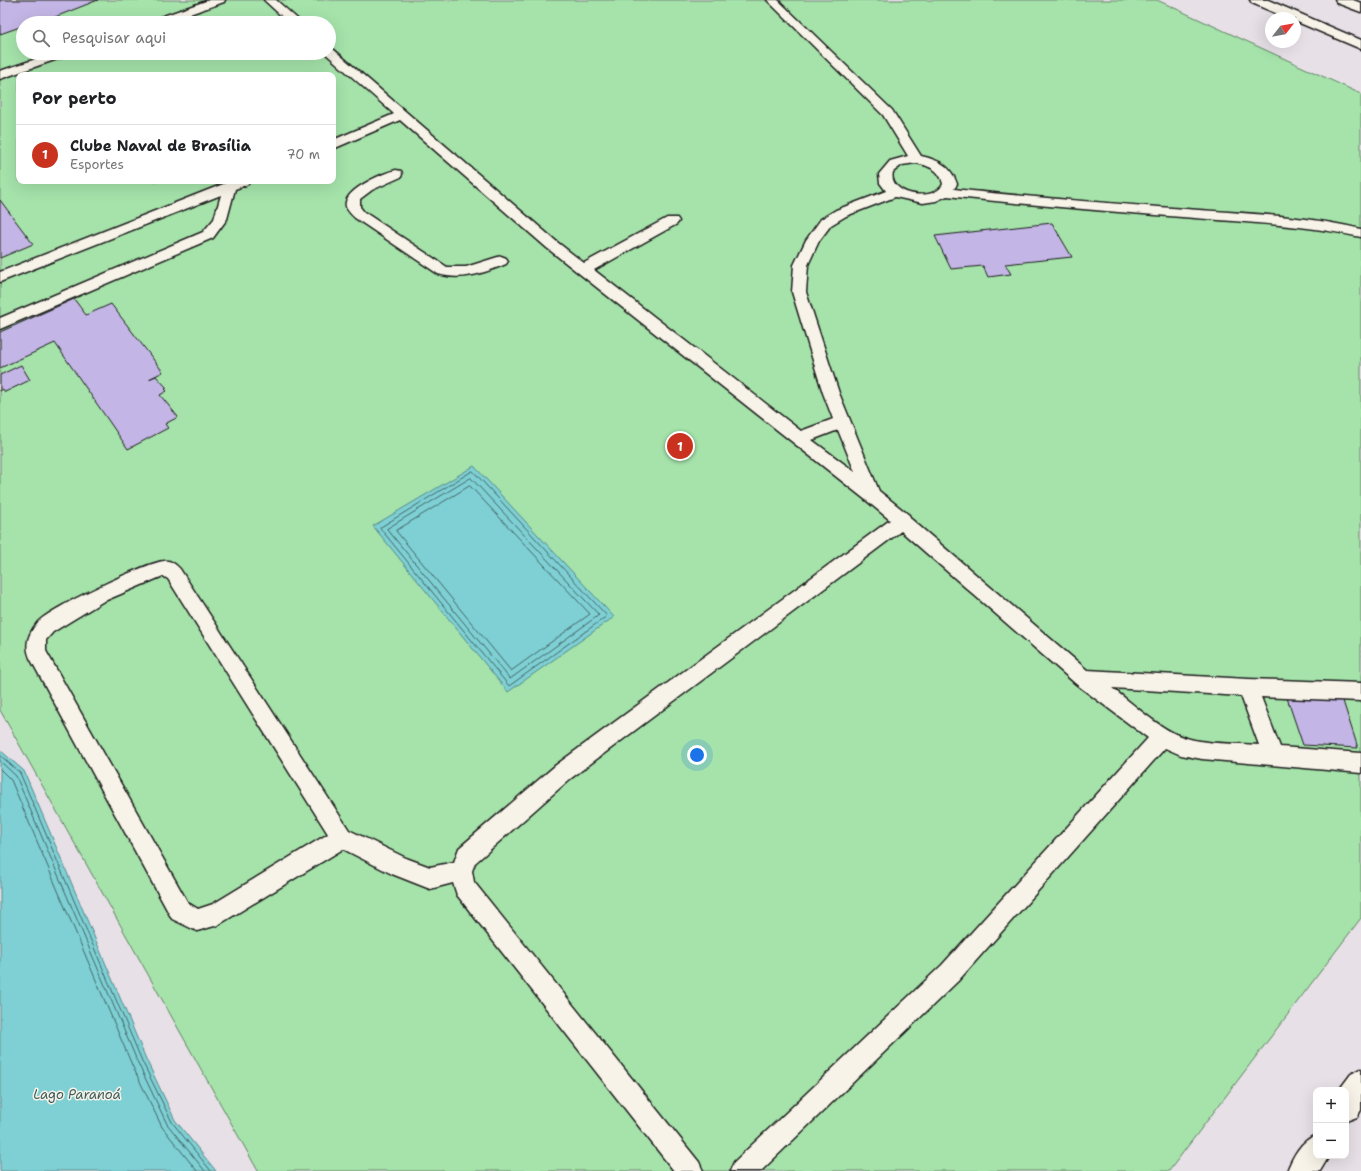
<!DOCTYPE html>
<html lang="pt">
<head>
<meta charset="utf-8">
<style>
  :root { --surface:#fff; --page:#f6f6f6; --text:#202124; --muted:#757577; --line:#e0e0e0; --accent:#c8321e }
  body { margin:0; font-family:"Shantell Sans",sans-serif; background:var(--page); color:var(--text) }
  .controls { position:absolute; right:12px; bottom:12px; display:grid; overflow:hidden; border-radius:8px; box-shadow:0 4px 16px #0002 }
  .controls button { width:36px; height:36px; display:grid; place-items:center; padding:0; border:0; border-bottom:1px solid var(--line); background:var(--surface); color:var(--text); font:20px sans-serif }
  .compass { position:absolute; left:1265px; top:12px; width:36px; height:36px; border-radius:50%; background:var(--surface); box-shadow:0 4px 16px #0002; rotate:59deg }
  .you { position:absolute; left:697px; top:755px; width:14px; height:14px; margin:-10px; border:3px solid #fff; border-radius:50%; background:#1a73e8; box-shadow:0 0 0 6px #1a73e833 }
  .badge { display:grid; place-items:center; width:26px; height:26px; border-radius:50%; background:var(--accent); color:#fff; font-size:13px; font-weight:700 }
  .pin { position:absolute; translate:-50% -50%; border:2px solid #fff; box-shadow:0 1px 4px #0006 }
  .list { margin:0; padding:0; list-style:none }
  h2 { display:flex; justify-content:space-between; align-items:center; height:52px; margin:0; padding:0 16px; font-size:17px }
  h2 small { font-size:13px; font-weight:400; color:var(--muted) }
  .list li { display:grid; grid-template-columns:26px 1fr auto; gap:12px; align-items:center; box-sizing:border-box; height:60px; padding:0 16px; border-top:1px solid var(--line) }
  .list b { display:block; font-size:15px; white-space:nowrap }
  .list p { margin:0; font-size:13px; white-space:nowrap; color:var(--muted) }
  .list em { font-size:13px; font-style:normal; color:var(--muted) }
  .icon { flex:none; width:22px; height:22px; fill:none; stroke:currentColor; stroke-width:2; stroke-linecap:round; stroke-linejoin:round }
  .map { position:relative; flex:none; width:1361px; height:1171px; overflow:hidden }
  .search { position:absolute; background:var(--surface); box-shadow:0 4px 16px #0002; left:16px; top:16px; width:320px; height:44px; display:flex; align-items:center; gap:10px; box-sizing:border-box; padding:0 14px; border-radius:22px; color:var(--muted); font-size:15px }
  .panel { position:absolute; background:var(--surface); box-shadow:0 4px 16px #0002; left:16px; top:72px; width:320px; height:112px; border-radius:8px }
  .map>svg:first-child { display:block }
</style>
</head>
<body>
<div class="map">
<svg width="1361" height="1171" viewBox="0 0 1361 1171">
  <rect width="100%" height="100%" fill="#e7e0e7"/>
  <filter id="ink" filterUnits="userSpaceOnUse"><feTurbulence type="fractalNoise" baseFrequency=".025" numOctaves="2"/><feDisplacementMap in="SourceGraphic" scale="8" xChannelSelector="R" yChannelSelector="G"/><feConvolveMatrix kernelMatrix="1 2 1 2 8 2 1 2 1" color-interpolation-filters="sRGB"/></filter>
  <g filter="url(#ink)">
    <path fill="#a5e3aa" stroke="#608063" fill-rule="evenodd" d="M0,0H1157L1361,94V918L1169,1171H258L0,710ZM23,23H329V53H23ZM19,75H333V181H19Z"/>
    <g fill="#7ed0d4" stroke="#57888a">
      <polygon points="474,466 614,617 508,692 373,526"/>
      <polygon points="0,750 24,771 146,1059 175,1120 216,1171 0,1171"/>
    </g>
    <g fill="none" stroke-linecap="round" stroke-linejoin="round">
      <g stroke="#436466" stroke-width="1">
        <polygon points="473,471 607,616 509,686 380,528"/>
        <polygon points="471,478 599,615 510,679 387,529"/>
        <polygon points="470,486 590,614 511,671 396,531"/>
        <polyline points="0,755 20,773 142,1061 172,1122 211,1171"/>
        <polyline points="0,761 16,776 138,1063 167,1124 205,1171"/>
        <polyline points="0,769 11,780 132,1065 162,1127 197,1171"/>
      </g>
    </g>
    <g fill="#c3b5e5" stroke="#1c1c1c">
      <polygon points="0,0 98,0 50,19 49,17 32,23 23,23 23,26 0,34"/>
      <polygon points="0,200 33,244 0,258"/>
      <polygon points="1052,223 1072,257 1005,264 1011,274 988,277 983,266 951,269 935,236"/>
      <polygon points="74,299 86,315 111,304 163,372 149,379 156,376 167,388 165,389 167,391 160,395 178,417 165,424 168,428 128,449 55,343 0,368 0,332"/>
      <polygon points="21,365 30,380 5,392 3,389 0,391 0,375"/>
      <polygon points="1286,695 1342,698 1358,748 1303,745"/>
    </g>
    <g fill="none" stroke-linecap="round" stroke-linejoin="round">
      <defs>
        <g id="service">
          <polygon points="209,0 225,0 224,2 164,23 147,23 149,21"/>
          <polygon points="264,0 276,0 302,23 289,23"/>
          <path d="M767,0H778L892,110L921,156C938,160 951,165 957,184L954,189C1035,198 1117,204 1199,210C1253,214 1308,216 1361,229V237C1307,225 1251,223 1195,218C1113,212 1030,205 947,196L936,201L923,203L895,197L846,216L831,225L819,241L808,265L806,292L839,393L879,491L909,515L911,519L1087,670L1248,679L1361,683V701L1261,697L1280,747L1361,753V773L1202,759L1181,755L1165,748L958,981L761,1171H730L734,1162L942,965L1148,738L1076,684L901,531L570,779L475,863L472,871L474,882L699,1162L703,1171H674L457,895L453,883L430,889L392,874L343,849L218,925L197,931L172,919L30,658C24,644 29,633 38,622C49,609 147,562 164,561C171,560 176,565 180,569L349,830L406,858L430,867L454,862L459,848L556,765L890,520L867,501L547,248L400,120L333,149V140L394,114L325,53H329V48L333,49L557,242L584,263L667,218H677L679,221L677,224L594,270L801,431L833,419L823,393L792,292L794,265L806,240L821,219L836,210L886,191L880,183L879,174L890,161L908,156L883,115ZM916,163C930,166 940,170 943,184C935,203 887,195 893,172L902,165ZM838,430L855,472L812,440ZM163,576L168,579L328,834L213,904L198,909L188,903L46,651V640L53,632L102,602ZM1112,688L1241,696L1259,745C1235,743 1206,745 1183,737C1161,730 1132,703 1112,688Z"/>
          <polygon points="54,53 71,53 69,55 0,79 0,71"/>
          <path d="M396,170L401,171L402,174L401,177L372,190L360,199V207L364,212L447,267H466L501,256L506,258L508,261L506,264C484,273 462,281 438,274L355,218C351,214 344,208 346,202C349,188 383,173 396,170Z"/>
          <polygon points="231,181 250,181 248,184 235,189 227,219 213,238 0,329 0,318 203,232 214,219 221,195 0,282 0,272"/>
        </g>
        <g id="tertiary">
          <polygon points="1361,1069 1361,1110 1357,1117 1346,1121 1346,1090 1339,1090 1351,1074"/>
          <path d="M1316,1135V1156H1329L1320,1171H1287C1293,1156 1301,1141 1316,1135Z"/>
        </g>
        <g id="secondary">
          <polygon points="1250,0 1268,0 1361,40 1361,49 1295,21 1295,18 1287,18 1252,3"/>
          <polygon points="1335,0 1353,0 1361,3 1361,12 1337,3"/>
        </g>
      </defs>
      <use href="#service" stroke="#1c1c1c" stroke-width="3"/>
      <use href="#tertiary" stroke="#1c1c1c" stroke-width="3"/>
      <use href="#secondary" stroke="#1c1c1c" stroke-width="3"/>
      <use href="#service" fill="#f7f3e8" fill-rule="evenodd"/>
      <use href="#tertiary" fill="#f7f3e8" fill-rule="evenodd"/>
      <use href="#secondary" fill="#f7f3e8" fill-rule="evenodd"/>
    </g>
  </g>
  <g text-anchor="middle" stroke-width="3" stroke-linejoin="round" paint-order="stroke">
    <g font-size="13" font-style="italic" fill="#3e5b5c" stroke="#f7f3e8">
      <text x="77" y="1099">Lago Paranoá</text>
    </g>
  </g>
</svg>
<div class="controls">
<button>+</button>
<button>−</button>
</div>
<svg class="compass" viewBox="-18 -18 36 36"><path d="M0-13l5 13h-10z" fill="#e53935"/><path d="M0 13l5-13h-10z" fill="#757577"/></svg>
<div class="you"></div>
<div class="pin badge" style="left:680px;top:446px">1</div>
<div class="search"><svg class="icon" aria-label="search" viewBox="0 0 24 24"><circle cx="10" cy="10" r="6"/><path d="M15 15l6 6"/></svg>Pesquisar aqui</div>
<section class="panel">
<h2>Por perto<small></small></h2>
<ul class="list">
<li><span class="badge">1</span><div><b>Clube Naval de Brasília</b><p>Esportes</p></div><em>70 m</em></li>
</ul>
</section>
</div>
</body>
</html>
